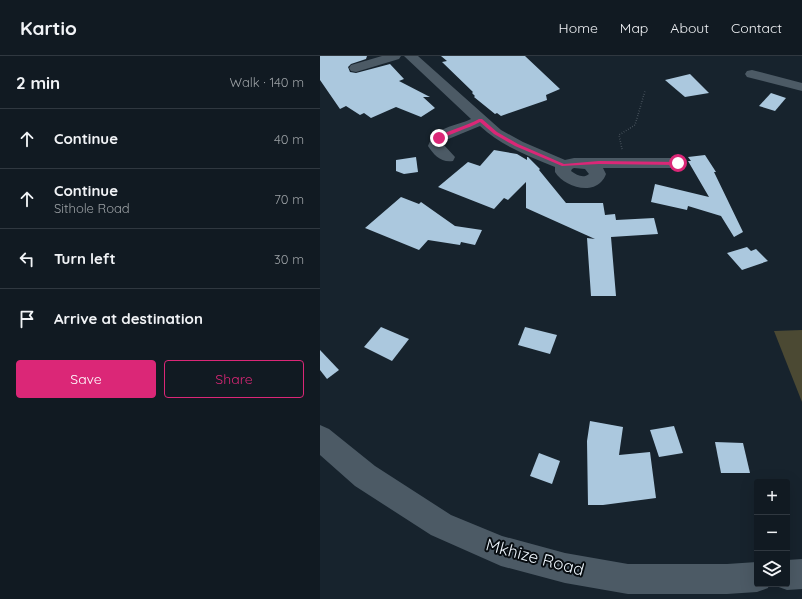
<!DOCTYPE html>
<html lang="en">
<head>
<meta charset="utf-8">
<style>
  :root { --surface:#111a22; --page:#1e272f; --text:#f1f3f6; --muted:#9ca1a5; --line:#303840; --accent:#db2777 }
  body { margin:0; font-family:Quicksand,sans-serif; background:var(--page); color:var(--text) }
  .controls { position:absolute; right:12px; bottom:12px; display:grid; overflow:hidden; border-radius:4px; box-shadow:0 4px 16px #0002 }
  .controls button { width:36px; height:36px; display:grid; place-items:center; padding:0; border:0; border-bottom:1px solid var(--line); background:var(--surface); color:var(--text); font:20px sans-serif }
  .stop { position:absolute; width:12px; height:12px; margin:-9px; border:3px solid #db2777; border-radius:50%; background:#fff }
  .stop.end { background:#db2777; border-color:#fff; box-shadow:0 1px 4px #0008 }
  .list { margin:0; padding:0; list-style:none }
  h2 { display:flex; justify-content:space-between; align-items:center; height:52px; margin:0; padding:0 16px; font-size:17px }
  h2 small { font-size:13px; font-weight:400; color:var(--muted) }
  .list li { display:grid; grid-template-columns:26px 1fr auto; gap:12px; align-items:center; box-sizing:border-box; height:60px; padding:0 16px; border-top:1px solid var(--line) }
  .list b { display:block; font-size:15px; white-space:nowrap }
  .list p { margin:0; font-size:13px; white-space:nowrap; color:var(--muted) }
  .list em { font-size:13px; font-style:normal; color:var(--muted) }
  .actions { display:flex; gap:8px; padding:12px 16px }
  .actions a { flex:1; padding:9px 0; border:1px solid var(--accent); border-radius:4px; text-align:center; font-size:14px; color:var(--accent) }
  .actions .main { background:var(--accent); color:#fff }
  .icon { flex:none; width:22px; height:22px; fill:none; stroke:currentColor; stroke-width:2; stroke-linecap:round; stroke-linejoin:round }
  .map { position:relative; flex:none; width:482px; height:543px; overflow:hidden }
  header { display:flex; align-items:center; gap:24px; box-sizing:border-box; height:56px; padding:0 20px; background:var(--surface); border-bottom:1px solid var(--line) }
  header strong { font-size:19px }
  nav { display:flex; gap:22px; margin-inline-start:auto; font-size:14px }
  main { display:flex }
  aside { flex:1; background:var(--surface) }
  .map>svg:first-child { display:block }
</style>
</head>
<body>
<header>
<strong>Kartio</strong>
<nav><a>Home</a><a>Map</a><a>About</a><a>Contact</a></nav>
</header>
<main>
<aside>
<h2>2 min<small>Walk · 140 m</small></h2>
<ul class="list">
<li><svg class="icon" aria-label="ahead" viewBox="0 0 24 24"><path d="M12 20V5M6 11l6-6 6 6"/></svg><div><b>Continue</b></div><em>40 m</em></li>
<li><svg class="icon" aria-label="ahead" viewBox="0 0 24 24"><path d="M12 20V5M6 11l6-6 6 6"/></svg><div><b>Continue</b><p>Sithole Road</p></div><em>70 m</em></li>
<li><svg class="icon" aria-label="left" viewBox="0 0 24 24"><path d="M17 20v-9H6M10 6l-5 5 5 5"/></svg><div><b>Turn left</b></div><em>30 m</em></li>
<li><svg class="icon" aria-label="arrive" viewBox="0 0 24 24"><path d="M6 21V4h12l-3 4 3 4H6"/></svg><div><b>Arrive at destination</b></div></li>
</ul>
<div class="actions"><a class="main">Save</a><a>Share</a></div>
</aside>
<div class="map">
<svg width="482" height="543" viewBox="0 0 482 543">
  <rect width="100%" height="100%" fill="#17232d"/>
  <polygon fill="#4b4933" points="482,274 482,346 454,275"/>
  <g fill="#abc8de">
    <polygon points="0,0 47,0 46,3 31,8 28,11 30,16 36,17 70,8 84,23 79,25 110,41 103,41 115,52 101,61 76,51 51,62 44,57 40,59 26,50 20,53 0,24"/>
    <polygon points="121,0 205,0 240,33 226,39 227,44 181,60 177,57 175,58 154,41 155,40 152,37 153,36 122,6 127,5"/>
    <polygon points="370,18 389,37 365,41 345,24"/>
    <polygon points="451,37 466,42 455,55 439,50"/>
    <polygon points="174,94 197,98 207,104 207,101 208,101 220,113 219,114 246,147 283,147 285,159 295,158 296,164 334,162 338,178 291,181 296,240 271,240 267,182 275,183 206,152 206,126 188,144 184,142 174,153 118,131 148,106 160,110"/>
    <polygon points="385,99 396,116 394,116 423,176 414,181 401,160 368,150 367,154 331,146 335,128 389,141 368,105 371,105 368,101"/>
    <polygon points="96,101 98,116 84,118 76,115 76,104"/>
    <polygon points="81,141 99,148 101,146 135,170 162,174 155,189 141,186 140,189 108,184 99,194 45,172"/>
    <polygon points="427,191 431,195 436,193 448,205 422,214 407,197"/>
    <polygon points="61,271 89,283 72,305 44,291"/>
    <polygon points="205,271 237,279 230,298 198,289"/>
    <polygon points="0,294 19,314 7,323 0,314"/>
    <polygon points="270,365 303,371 299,399 330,396 336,442 283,449 268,449 267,385"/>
    <polygon points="354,370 363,397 339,401 330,374"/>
    <polygon points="395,386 423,387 430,417 401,417"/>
    <polygon points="219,397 240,405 232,428 210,420"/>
  </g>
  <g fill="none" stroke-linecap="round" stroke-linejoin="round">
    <polyline stroke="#646e77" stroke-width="1.5" stroke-dasharray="0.5 2" stroke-linecap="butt" points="302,93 299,79 315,69 325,35"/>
    <g fill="#4c5a65" fill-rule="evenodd">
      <polygon points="62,0 81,0 79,3 36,16 31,15 29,12 31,9"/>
      <path d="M84,0H98L181,74L203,86L245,104L254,102H358L364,103L366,107L364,111L358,112H283L286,118C285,121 283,124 281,126C268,139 243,129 235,116V111C209,100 181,90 160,70L126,84L124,89L135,101L133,105C121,107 114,99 108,90C116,70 134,71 151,63ZM254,112L265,113L269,118C263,123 257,119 251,115L252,113Z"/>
      <polygon points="432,14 482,27 482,35 427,21 425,18 427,15"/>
      <polygon points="0,369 9,373 55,410 131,459 182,480 245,497 308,508 407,508 437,506 437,528 449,528 448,532 437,536 407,538 308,538 245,527 181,510 111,479 35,430 0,399"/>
      <polygon points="482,503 482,533 467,534 456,530 455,528 467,528 467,504"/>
    </g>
  </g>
  <path fill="#db2777" d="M159,63H162L177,76L198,88L244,108L279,105L358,106L361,107L358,109L279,108L242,110L195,90L174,78L160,66C147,73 134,76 121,83L117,82C129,73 145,71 159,63Z"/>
  <g text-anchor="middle" stroke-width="4" stroke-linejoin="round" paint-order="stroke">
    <g font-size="17" fill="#ebf3fa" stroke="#070c10">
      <text transform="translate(215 501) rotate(15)" y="6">Mkhize Road</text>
    </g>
  </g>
</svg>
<div class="controls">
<button>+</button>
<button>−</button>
<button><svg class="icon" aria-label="layers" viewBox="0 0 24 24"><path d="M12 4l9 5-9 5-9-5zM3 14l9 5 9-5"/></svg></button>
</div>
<div class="stop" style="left:358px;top:107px"></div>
<div class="stop end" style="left:119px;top:82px"></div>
</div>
</main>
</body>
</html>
